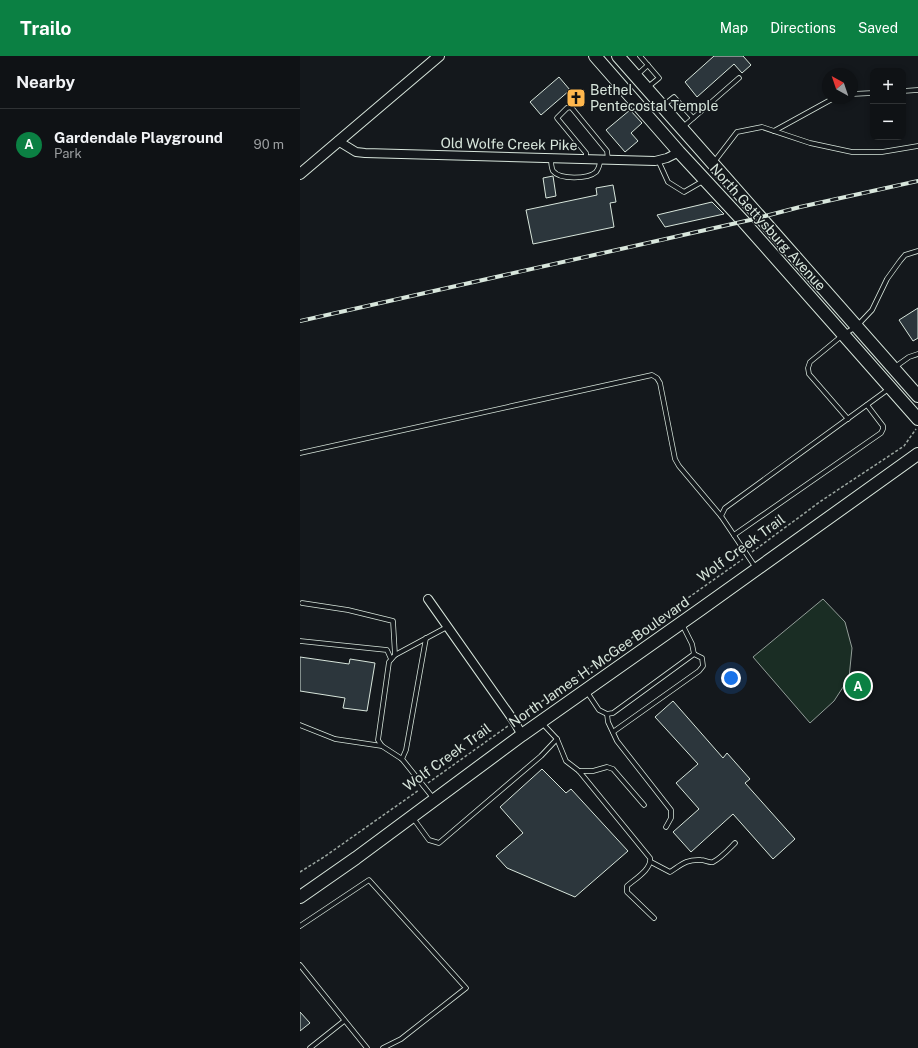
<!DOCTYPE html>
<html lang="en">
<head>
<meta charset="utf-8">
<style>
  :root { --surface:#0f1215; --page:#1d2022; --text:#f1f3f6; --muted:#9b9ea0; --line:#2f3234; --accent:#0b8043 }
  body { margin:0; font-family:"Public Sans",sans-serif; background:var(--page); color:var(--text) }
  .controls { position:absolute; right:12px; top:12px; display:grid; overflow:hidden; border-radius:8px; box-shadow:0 2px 6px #0003 }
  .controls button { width:36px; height:36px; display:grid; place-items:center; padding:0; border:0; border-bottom:1px solid var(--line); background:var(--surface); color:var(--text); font:20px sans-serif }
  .compass { position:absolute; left:522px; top:12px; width:36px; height:36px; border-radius:50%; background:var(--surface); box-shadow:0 2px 6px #0003; rotate:320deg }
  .you { position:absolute; left:431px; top:622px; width:14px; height:14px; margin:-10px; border:3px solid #fff; border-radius:50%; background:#1a73e8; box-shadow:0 0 0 6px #1a73e833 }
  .badge { display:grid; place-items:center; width:26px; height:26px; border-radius:50%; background:var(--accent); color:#fff; font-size:13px; font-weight:700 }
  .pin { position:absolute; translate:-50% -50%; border:2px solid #fff; box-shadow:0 1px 4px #0006 }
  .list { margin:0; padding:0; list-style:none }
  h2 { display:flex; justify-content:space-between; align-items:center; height:52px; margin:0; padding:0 16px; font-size:17px }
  h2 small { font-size:13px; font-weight:400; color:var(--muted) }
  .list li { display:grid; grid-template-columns:26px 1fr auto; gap:12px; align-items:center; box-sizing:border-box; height:72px; padding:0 16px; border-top:1px solid var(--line) }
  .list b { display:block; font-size:15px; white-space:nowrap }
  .list p { margin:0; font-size:13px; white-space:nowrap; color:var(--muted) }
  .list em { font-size:13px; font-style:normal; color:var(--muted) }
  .map { position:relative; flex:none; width:618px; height:992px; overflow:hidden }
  header { display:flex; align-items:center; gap:24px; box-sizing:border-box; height:56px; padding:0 20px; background:var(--accent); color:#fff }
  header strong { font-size:19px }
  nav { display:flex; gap:22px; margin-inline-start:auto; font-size:14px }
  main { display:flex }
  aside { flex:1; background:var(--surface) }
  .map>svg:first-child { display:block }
</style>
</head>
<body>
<header>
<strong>Trailo</strong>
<nav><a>Map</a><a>Directions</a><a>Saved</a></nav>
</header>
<main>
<aside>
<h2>Nearby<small></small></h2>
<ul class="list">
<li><span class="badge">A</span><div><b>Gardendale Playground</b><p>Park</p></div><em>90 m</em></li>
</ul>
</aside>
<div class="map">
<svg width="618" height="992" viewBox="0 0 618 992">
  <rect width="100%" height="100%" fill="#14181c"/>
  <polygon fill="#1a2d24" stroke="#939e99" points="523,543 545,566 552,592 549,622 534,645 510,667 453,601"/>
  <g fill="#2c363c" stroke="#d8e6dc">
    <polygon points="414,0 443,0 451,9 442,17 434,8 397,41 385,26"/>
    <polygon points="259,21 270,34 241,59 230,46"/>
    <polygon points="330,54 342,67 331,77 338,85 325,96 306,74"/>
    <polygon points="253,120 256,140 246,142 243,122"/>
    <polygon points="313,129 316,146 310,147 314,171 233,188 226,154 297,139 296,132"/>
    <polygon points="412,146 424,158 365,171 357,159"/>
    <polygon points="618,252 618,282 613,285 599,264"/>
    <polygon points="0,601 49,608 50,603 75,607 67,655 43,652 45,642 0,635"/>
    <polygon points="373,645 423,702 427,697 450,723 445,727 495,783 473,803 433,758 391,796 373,776 399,753 376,727 398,708 355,661"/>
    <polygon points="242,713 266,737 271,733 328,795 275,841 207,812 196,800 223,777 200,751"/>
    <polygon points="0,956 10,967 0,975"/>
  </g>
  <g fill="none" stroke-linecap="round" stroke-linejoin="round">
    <defs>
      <g id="service">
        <polyline points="340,0 359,22 348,31"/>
        <polyline points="337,19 348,9"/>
        <polyline points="603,35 618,34"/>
        <polyline points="552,38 573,37"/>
        <polyline points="364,49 374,41 393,62"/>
        <polyline points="383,71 439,22"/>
        <polyline points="474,75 534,42"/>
        <path d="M251,102C251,107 251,111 253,115C260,124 288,123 296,116C299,112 300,108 300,104"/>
        <polyline points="286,103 286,97 257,62 267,52 271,51 307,95 308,103"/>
        <polyline points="358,104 368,126 384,136 403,125"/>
        <polyline points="414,106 437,76 462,71 510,87 552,96 582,96 618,90"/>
        <polyline points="595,311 609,301 618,298"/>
        <polyline points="548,363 509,318 508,312 510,306 544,278 556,271 572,254 587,223 600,205 605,199 618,195"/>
        <polyline points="0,397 352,319 357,322 360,327 375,403 379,410 421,460"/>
        <polyline points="434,479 581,377 583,373 583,370 567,349"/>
        <polyline points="456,512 421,460 425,452 590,332"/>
        <polyline points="2,547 48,554 93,565 95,599"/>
        <polyline points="382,568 392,588 394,598"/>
        <polyline points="0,585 87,594 91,603"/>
        <polyline points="287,636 299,654 307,658 313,657 394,598"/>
        <polyline points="307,658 308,666 317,685 371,754 371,762 366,771"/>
        <path d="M242,667L257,683L266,705L279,715L350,802C352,813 335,823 327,830V836L354,862"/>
        <polyline points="0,669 35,683 82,690"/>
        <polyline points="313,676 399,615 403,610 402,602 394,598"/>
        <polyline points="102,703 106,694 126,582"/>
        <polyline points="279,715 293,715 307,711 313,713 344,749"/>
        <polyline points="134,743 102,703 82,690 78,684 89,606 95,599 147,571"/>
        <polyline points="113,762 129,784 139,787 241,700 257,683"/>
        <path d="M351,806L370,816C381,809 386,803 401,804C405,804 409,807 413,806C421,802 429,793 435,787"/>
        <polyline points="0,870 69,824 166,932 101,983 83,992"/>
        <polyline points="0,909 67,992"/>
        <polyline points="10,992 44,965"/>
      </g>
      <g id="minor">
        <polyline points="38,85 56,96 65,97 355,105 367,102 379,96"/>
        <polyline points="128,543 214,665 222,679"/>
      </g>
      <polyline id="tertiary" points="0,118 139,0"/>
      <g id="secondary">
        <polyline points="295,0 379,96 443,165 618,363"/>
        <polyline points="318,0 618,340"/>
        <polyline points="0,841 56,802 222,679 401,553 618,398"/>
      </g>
    </defs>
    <use href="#service" stroke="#d8e6dc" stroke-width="5.5"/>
    <use href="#minor" stroke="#d8e6dc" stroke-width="10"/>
    <use href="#tertiary" stroke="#d8e6dc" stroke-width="12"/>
    <use href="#secondary" stroke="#d8e6dc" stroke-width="14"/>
    <g stroke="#9da8a2" stroke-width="1.5" stroke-dasharray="3 2" stroke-linecap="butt">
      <polyline points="452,496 521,445 604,390 616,373"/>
      <polyline points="221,660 443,503"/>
      <polyline points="128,727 208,670"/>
      <polyline points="0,816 24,801 119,734"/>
    </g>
    <use href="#service" stroke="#14181c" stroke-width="4"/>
    <use href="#minor" stroke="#14181c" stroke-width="8"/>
    <use href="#tertiary" stroke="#14181c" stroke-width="10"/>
    <use href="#secondary" stroke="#14181c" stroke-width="12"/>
    <defs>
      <polyline id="rail" points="0,265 450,164 500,151 618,125"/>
    </defs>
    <use href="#rail" stroke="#d8e6dc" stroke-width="4"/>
    <use href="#rail" stroke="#14181c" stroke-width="2.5" stroke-dasharray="8" stroke-linecap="butt"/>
  </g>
  <defs>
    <symbol id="church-square" viewBox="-11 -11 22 22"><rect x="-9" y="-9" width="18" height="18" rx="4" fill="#ffb74d" stroke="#14181c"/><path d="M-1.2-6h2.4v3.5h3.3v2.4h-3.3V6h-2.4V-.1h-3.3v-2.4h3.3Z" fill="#111"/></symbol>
  </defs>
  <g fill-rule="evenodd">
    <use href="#church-square" x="265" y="31" width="22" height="22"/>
  </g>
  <g text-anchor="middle" stroke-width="3" stroke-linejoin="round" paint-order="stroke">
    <g font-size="14" fill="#d8e6dc" stroke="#14181c" text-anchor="start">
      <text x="290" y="39">Bethel<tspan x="290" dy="16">Pentecostal Temple</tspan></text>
    </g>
    <g font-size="14" fill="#d8e6dc" stroke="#14181c">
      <text transform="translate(209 88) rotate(1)" y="5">Old Wolfe Creek Pike</text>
      <text transform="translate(468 171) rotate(48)" y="5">North Gettysburg Avenue</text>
      <text transform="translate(441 492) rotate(-36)" y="5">Wolf Creek Trail</text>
      <text transform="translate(299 606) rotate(-35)" y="5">North James H. McGee Boulevard</text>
      <text transform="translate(147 701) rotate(-36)" y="5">Wolf Creek Trail</text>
    </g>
  </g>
</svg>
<div class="controls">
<button>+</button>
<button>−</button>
</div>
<svg class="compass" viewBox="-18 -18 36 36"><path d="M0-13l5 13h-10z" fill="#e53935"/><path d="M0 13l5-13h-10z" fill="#9b9ea0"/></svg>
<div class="you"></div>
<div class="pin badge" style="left:558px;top:630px">A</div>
</div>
</main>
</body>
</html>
